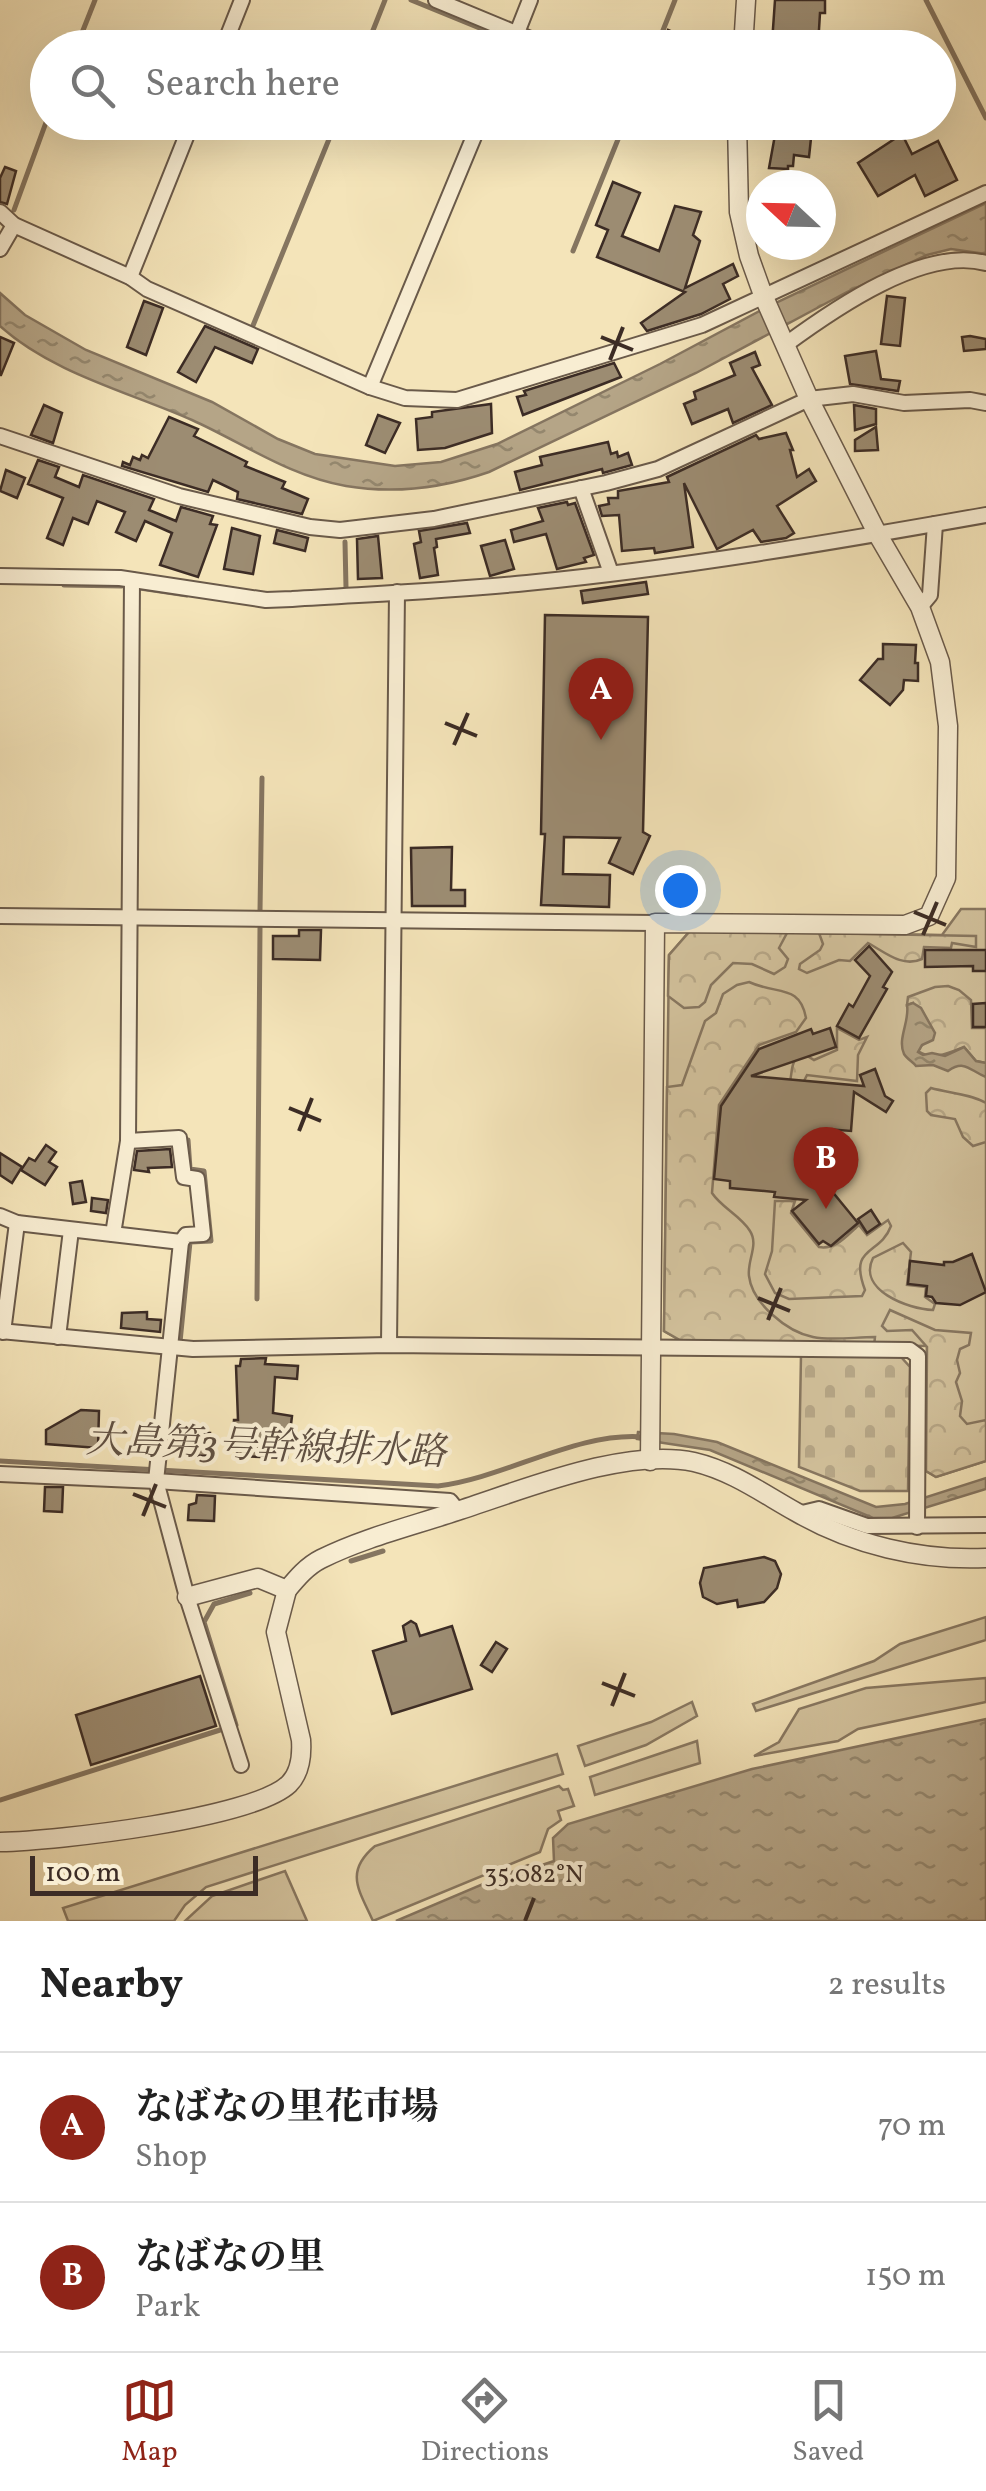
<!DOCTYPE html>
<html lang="en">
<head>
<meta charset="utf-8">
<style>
  :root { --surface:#fff; --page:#f6f6f6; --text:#222; --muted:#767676; --line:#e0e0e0; --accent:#8f2418 }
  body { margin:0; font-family:Vollkorn,"Noto Serif JP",serif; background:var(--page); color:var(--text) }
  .compass { position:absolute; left:746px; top:170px; width:90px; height:90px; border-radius:50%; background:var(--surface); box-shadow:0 10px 40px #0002; rotate:292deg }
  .scale { position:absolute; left:30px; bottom:25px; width:228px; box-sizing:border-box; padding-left:10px; border:5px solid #3c2c25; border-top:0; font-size:28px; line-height:35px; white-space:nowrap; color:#3c2c25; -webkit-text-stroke:8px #f8edd2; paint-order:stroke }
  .you { position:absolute; left:680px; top:890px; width:35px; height:35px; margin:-25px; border:8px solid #fff; border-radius:50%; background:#1a73e8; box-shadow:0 0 0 15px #1a73e833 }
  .badge { display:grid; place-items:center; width:65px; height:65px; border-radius:50%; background:var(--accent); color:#fff; font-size:32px; font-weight:700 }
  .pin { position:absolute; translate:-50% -82px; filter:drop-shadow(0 2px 5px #0008) }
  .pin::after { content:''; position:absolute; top:52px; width:35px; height:30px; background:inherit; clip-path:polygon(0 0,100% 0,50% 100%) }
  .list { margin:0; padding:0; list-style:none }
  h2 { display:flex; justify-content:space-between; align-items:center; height:130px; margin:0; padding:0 40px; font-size:42px }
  h2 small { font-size:32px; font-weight:400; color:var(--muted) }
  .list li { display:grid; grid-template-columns:65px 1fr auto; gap:30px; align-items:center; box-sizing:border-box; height:150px; padding:0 40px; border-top:2px solid var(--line) }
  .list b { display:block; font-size:38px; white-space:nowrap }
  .list p { margin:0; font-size:32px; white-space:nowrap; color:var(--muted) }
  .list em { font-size:32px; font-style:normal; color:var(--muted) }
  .icon { flex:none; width:55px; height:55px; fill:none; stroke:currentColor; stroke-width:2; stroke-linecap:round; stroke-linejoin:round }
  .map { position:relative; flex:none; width:986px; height:1921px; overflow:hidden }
  .search { position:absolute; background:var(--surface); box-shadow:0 10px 40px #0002; left:30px; right:30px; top:30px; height:110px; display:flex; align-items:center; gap:25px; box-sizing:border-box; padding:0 35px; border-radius:55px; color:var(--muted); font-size:38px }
  .sheet { height:430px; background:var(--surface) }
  nav { display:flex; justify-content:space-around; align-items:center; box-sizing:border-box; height:140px; border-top:2px solid var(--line); background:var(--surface); font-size:28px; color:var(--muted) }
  nav a { display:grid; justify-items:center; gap:5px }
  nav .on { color:var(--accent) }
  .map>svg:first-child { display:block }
</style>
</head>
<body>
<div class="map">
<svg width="986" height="1921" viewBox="0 0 986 1921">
  <defs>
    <pattern id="forest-crowns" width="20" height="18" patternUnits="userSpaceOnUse" patternTransform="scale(2.5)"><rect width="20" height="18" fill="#d5c5a0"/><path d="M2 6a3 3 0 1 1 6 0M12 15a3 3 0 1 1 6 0" fill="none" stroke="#b8a98a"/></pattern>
    <pattern id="cemetery-stones" width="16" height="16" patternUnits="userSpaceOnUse" patternTransform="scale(2.5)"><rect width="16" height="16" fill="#d5c5a0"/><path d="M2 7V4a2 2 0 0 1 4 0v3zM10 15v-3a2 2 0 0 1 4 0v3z" fill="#b8a98a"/></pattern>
    <pattern id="water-ripples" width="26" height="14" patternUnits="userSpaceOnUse" patternTransform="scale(2.5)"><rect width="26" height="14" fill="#b5a587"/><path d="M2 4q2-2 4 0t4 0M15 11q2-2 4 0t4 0" fill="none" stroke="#94876e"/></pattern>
  </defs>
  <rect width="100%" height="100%" fill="#f4e4b9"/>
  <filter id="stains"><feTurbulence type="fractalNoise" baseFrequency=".002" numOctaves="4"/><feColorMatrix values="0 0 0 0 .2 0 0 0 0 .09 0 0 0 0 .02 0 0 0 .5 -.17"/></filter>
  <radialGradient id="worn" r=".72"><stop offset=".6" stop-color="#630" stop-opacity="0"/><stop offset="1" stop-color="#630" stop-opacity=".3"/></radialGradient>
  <g fill="#d5c5a0" stroke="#887862" stroke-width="2.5">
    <polygon points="961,909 986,909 986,1461 936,1477 926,1471 927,1346 685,1343 664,1331 669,955 690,931 942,935"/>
    <polygon points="986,1617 986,1640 756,1711 753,1704 874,1661 900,1644"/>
    <polygon points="986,1678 986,1702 858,1729 838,1741 754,1756 779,1742 799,1709 866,1688"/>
    <polygon points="692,1702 697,1716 646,1745 585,1766 578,1746 651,1722"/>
    <polygon points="697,1741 700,1763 595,1795 590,1777"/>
    <polygon points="557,1754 563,1774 206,1887 185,1905 174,1921 68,1921 63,1908"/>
    <path d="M559,1786L563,1790L568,1789L574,1806L558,1811L561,1820L548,1829L540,1852L373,1921C359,1890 344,1872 375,1846Z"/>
    <polygon points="285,1871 307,1921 185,1921 212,1896"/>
  </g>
  <g fill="url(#forest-crowns)" stroke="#887862" stroke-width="2.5">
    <polygon points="690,931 787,933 779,948 788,959 785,967 774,974 752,964 733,963 711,985 705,1002 699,1007 684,1008 668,996 669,955"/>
    <path d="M819,933L976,936V947L952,943L951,948L924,947L922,959C902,968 885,952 868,943L850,961L839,960L807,973L799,969L800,964L820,950L823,944Z"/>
    <path d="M749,982C777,995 800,984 806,1018L796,1032L759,1045L719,1105L712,1193C722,1208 741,1216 750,1231C759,1245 747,1260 749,1276C752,1303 787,1332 813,1337C831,1341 855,1337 875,1337L874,1346L685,1343L664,1331L667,1087L682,1085L705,1021L716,1013L723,994L737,985Z"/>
    <path d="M948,986L959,990L971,1000L972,1028H986V1063L976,1061L964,1047C949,1053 933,1061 918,1051L922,1045L913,1003L907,1005L908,997L935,987Z"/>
    <path d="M837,1028L859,1040L867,1037L858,1055L857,1081L807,1075L802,1085L790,1081C793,1069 790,1059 804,1054L814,1060L837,1050Z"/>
    <path d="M931,1088C949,1093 971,1094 986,1103V1142L973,1146L963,1137L955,1119L931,1115L927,1111L926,1093Z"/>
    <path d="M775,1201H795L791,1213L819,1247C836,1250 846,1236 859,1225L867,1235L888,1220L891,1226C880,1256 848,1245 865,1290L862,1296L789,1299L775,1293L765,1274L772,1251Z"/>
    <path d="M903,1243L911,1252L907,1285L926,1287L925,1297L935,1304L933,1310C908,1309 857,1290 873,1258Z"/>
    <polygon points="890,1310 935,1330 971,1333 969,1345 960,1349 957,1360 960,1373 956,1382 962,1401 960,1416 967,1424 986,1420 986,1461 936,1477 926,1471 927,1347 912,1330 887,1331 882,1326"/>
  </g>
  <polygon fill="url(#cemetery-stones)" stroke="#887862" stroke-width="2.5" points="801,1355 901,1357 910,1367 908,1491 860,1491 799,1467"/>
  <g fill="url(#water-ripples)" stroke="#857560" stroke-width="2.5">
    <path d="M986,203V254L951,249L927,255L847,292L696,373L489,472C443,488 394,494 346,486C289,476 243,443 192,420C129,392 52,373 0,326V293L25,315L86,350L212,402L278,439L315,454L395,466L441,462L497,444L660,364L767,307Z"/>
    <path d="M913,1003L921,1008L935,1033L933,1040L922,1045L918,1052L923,1055L932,1053L945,1056L964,1047L976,1061L986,1063V1077C970,1071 965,1059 948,1071L933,1065L916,1066C913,1062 907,1059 904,1054C897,1039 910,1021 907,1005Z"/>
    <polygon points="638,1432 674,1434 717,1442 876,1507 905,1504 986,1478 986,1489 892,1518 873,1518 710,1450 637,1439"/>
    <polygon points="986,1719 986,1921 396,1921 528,1865 536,1867 554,1861 553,1838 568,1824 752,1769"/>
  </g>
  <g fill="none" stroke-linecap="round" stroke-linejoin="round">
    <g stroke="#857560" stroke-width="5">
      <polyline points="411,0 504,38"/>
      <polyline points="926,0 986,118"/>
      <polyline points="76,48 95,0"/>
      <polyline points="366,48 385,0"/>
      <polyline points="656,48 675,0"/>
      <polyline points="14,210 48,117"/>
      <polyline points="573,251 625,122"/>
      <polyline points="252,328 336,122"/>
      <polyline points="345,542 346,588"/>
      <polyline points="64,585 122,586"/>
      <polyline points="140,588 187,595"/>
      <polyline points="260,911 262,778"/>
      <polyline points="257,1299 260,928"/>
      <polyline points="180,1342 190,1242 211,1241 204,1171 190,1169 188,1140"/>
      <path d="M0,1461L438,1486C505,1478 578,1431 644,1437"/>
      <polyline points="351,1561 383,1551"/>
      <polyline points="236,1725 204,1622 214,1604 250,1593"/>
      <polyline points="0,1800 220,1730"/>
    </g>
  </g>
  <g fill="#9c8c72" stroke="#3c2c25" stroke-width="2.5">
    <polygon points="775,0 825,0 825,13 820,13 818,46 791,48 791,44 772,43"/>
    <polygon points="668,30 684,37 680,48 661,48"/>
    <polygon points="777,124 812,129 809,157 794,155 793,166 788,166 788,169 769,168"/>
    <polygon points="902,134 912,154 938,141 957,180 925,196 915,175 878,196 858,163"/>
    <polygon points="5,167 16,171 7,204 0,202 0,178"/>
    <polygon points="613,182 640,193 622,236 659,251 675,206 701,212 693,235 700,241 685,288 733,264 738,276 723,284 730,299 701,314 647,331 641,323 685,292 597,257 608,230 596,225"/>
    <polygon points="887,296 905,298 900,346 881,344"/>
    <polygon points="144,301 163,308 146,355 127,347"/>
    <polygon points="205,326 258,349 252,363 215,347 196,382 178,372"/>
    <polygon points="970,336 986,339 986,349 964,351 962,337"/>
    <polygon points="0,337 14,343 1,375 0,375"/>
    <polygon points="876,351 881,379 900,381 898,391 850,384 845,356"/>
    <polygon points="755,352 760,365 752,368 772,405 733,423 728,409 692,424 684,404 696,399 694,392 735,375 730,363"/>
    <polygon points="614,363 621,377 523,415 517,397 526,395 524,391"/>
    <polygon points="491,404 492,433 445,448 418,450 416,419 432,417 432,412"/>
    <polygon points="44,405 62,413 53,443 31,435"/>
    <polygon points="854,405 876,409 876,424 855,430"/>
    <polygon points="378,415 400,423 385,453 366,445"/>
    <polygon points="169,417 198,429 194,436 247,462 245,466 285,482 282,488 308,499 302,514 237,499 238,492 213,480 208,492 122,466 123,462 130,465 133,457 140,460 142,455 148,458"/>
    <polygon points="876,427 878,450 855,451 855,440"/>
    <polygon points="786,433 793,450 790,450 797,477 809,469 816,481 777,506 794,533 786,538 761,542 753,530 717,549 684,483 693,547 655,553 654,548 622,551 619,515 602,516 599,506 609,504 608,498 618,498 618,491 669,482 667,477 756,435 759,439"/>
    <polygon points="608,442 611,454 617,452 618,457 628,453 632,465 603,473 602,469 520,490 515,472 542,465 540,457"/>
    <polygon points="38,460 59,467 55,477 79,487 83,475 154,499 149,510 176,521 181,507 213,516 210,524 217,525 198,577 160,565 172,533 145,521 136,541 116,532 125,512 97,501 88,524 73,518 63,545 47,538 63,498 28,484"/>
    <polygon points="6,470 25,478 17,498 0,491"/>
    <polygon points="567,502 568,505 575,503 594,555 584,558 586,562 557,569 546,534 514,542 511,530 543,521 538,508"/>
    <polygon points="467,523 470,533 436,539 437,547 434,548 438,575 420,578 414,544 421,542 419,531"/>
    <polygon points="232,528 260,536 253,574 224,569"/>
    <polygon points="277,530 308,538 305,551 274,543"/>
    <polygon points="378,536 382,578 358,579 357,539"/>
    <polygon points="505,540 514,569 490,576 481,546"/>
    <polygon points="646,582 648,594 583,603 581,591"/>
    <polygon points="545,615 648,617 643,832 650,836 633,874 609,863 620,838 564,837 563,874 610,875 609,907 541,905 545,834 541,834"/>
    <polygon points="883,644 916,645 915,663 918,663 918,681 904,680 903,690 890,705 860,680 878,659 883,659"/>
    <polygon points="452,847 451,890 465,890 465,906 412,906 411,848"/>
    <polygon points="299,930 321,930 320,960 273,959 273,936 299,936"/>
    <polygon points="869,946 892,972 883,987 887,989 859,1038 837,1026 849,1004 853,1007 870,976 855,960"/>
    <polygon points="925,950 986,950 986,971 973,971 973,966 925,967"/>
    <polygon points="986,1003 986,1027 973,1027 973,1004"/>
    <polygon points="830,1028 836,1047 751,1076 864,1086 860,1075 875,1069 885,1096 893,1101 886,1112 854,1092 851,1131 827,1129 822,1179 858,1223 831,1246 823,1241 819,1244 792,1211 806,1200 774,1197 775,1192 730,1188 730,1181 714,1179 721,1106 759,1049 811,1029 813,1034"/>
    <polygon points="46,1145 56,1152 49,1162 57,1167 45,1185 21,1170 29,1158 35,1161"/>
    <polygon points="170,1149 172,1167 148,1168 149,1172 134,1170 137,1151"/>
    <polygon points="0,1153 22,1167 12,1183 0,1175"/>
    <polygon points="82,1181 86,1202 73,1204 70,1183"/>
    <polygon points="92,1198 108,1200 106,1213 91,1211"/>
    <polygon points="871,1210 880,1224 867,1233 858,1219"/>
    <polygon points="972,1254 986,1292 960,1305 936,1303 932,1297 926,1296 927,1286 908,1284 910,1261 944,1265 944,1262 953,1262"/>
    <polygon points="147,1312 147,1319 161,1320 160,1332 121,1328 122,1313"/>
    <polygon points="266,1358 265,1364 298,1366 297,1379 275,1377 273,1413 292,1416 287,1458 237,1456 237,1446 233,1446 234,1420 238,1420 236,1366 240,1366 241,1359"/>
    <polygon points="81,1410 99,1411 98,1448 46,1444 46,1430"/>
    <polygon points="179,1432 210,1433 209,1456 178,1455 176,1436 179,1436"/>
    <polygon points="45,1487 63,1487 62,1512 44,1511"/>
    <polygon points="197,1495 215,1496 214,1521 188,1520 189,1505 196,1503"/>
    <polygon points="764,1557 775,1561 781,1574 777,1588 764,1602 738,1607 737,1600 717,1604 703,1597 700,1583 704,1568"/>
    <polygon points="411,1621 416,1624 420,1636 452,1626 472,1689 392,1714 373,1651 406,1641 403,1626"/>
    <polygon points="496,1642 507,1649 492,1672 481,1665"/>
    <polygon points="200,1676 216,1726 91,1765 76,1715"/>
  </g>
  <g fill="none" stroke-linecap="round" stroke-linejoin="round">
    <defs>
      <g id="minor">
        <polyline points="436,0 552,48"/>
        <polyline points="223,48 242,0"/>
        <polyline points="511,48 530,0"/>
        <polyline points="0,212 14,225 130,277 147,289 370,387 405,398 457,400 702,325 986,193"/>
        <polyline points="0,249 14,225"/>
        <polyline points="130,277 192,122"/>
        <path d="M785,345C834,309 924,246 986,263"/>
        <polyline points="370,387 480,122"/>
        <polyline points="0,436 179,496 310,527 340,530 434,519 606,483 658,469 809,399 853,394 904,403 970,400 986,403"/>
        <polyline points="581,488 611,573"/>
        <path d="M0,576L120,578L266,600L292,599C371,594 449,591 527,583C681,568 834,542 986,515"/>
        <polyline points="920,607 930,595 935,524"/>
        <polyline points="0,916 655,923"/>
        <polyline points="128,1141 179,1138 184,1177 197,1179 203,1234 186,1235 181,1242"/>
        <polyline points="0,1216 17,1223 181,1242 156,1481 187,1597 241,1765"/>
        <polyline points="113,1234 128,1141 132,580"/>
        <polyline points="0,1331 193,1349 389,1345 910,1350 918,1356 917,1527"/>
        <polyline points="3,1332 17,1223"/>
        <polyline points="58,1337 71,1230"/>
        <polyline points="389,1345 397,592"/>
        <polyline points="0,1474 156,1481 450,1501 458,1511"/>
        <polyline points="798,1514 819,1509 867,1526 986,1525"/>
      </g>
      <g id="tertiary">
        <polyline points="743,48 746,0"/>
        <polyline points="650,1461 655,923 905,925 929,916 946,878 948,726 940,662 920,607 878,535 809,399 763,295 749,256 739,212 737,122"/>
        <path d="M187,1597L258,1578L287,1590C297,1578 307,1566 321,1559C363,1538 412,1526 457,1511C523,1490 625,1447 694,1462C732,1471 762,1493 796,1512C853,1545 921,1561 986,1558"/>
        <path d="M0,1842C55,1841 252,1819 289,1784C301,1772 302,1755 301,1740L276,1632L287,1590"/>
      </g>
    </defs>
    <use href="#minor" stroke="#6a5a4a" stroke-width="18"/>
    <use href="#tertiary" stroke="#6a5a4a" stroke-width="21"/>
    <use href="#minor" stroke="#f8edd2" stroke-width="14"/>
    <use href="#tertiary" stroke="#f8edd2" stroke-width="18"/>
  </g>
  <path fill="none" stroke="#3c2c25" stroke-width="4" d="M601,337L633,350M610,360L623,327M445,723L477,736M454,745L468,713M914,912L946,925M923,935L937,902M289,1108L321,1121M299,1131L312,1098M758,1298L790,1311M768,1320L781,1288M133,1494L166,1507M143,1516L156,1484M602,1683L635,1696M612,1706L625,1673M525,1921L534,1898"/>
  <g text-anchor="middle" stroke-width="8" stroke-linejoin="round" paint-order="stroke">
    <g font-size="38" font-style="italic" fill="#605042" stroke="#f8edd2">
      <text transform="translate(266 1445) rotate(2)" y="13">大島第3号幹線排水路</text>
    </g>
  </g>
  <g font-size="25" text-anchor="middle" fill="#3c2c25" stroke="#f8edd2" stroke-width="8" stroke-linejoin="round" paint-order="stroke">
    <text x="534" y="1882">35.082°N</text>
  </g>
  <rect width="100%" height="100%" filter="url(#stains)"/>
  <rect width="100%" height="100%" fill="url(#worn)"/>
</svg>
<svg class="compass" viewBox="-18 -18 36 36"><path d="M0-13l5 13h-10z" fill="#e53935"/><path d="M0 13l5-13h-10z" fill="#767676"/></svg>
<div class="scale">100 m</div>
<div class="you"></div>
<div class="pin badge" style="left:601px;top:740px">A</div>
<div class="pin badge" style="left:826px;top:1209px">B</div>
<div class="search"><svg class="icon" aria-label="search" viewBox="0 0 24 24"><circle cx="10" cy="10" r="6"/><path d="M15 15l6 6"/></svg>Search here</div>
</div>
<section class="sheet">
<h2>Nearby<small>2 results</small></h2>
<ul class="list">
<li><span class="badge">A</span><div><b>なばなの里花市場</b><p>Shop</p></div><em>70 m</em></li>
<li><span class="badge">B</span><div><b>なばなの里</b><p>Park</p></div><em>150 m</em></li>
</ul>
</section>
<nav>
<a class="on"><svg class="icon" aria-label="map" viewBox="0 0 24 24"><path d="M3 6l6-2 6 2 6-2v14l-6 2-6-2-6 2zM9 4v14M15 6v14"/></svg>Map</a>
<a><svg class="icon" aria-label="directions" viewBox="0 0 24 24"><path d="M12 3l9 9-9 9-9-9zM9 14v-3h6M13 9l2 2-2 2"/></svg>Directions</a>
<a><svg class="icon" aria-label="saved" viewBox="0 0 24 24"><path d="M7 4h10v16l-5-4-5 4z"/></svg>Saved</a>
</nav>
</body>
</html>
